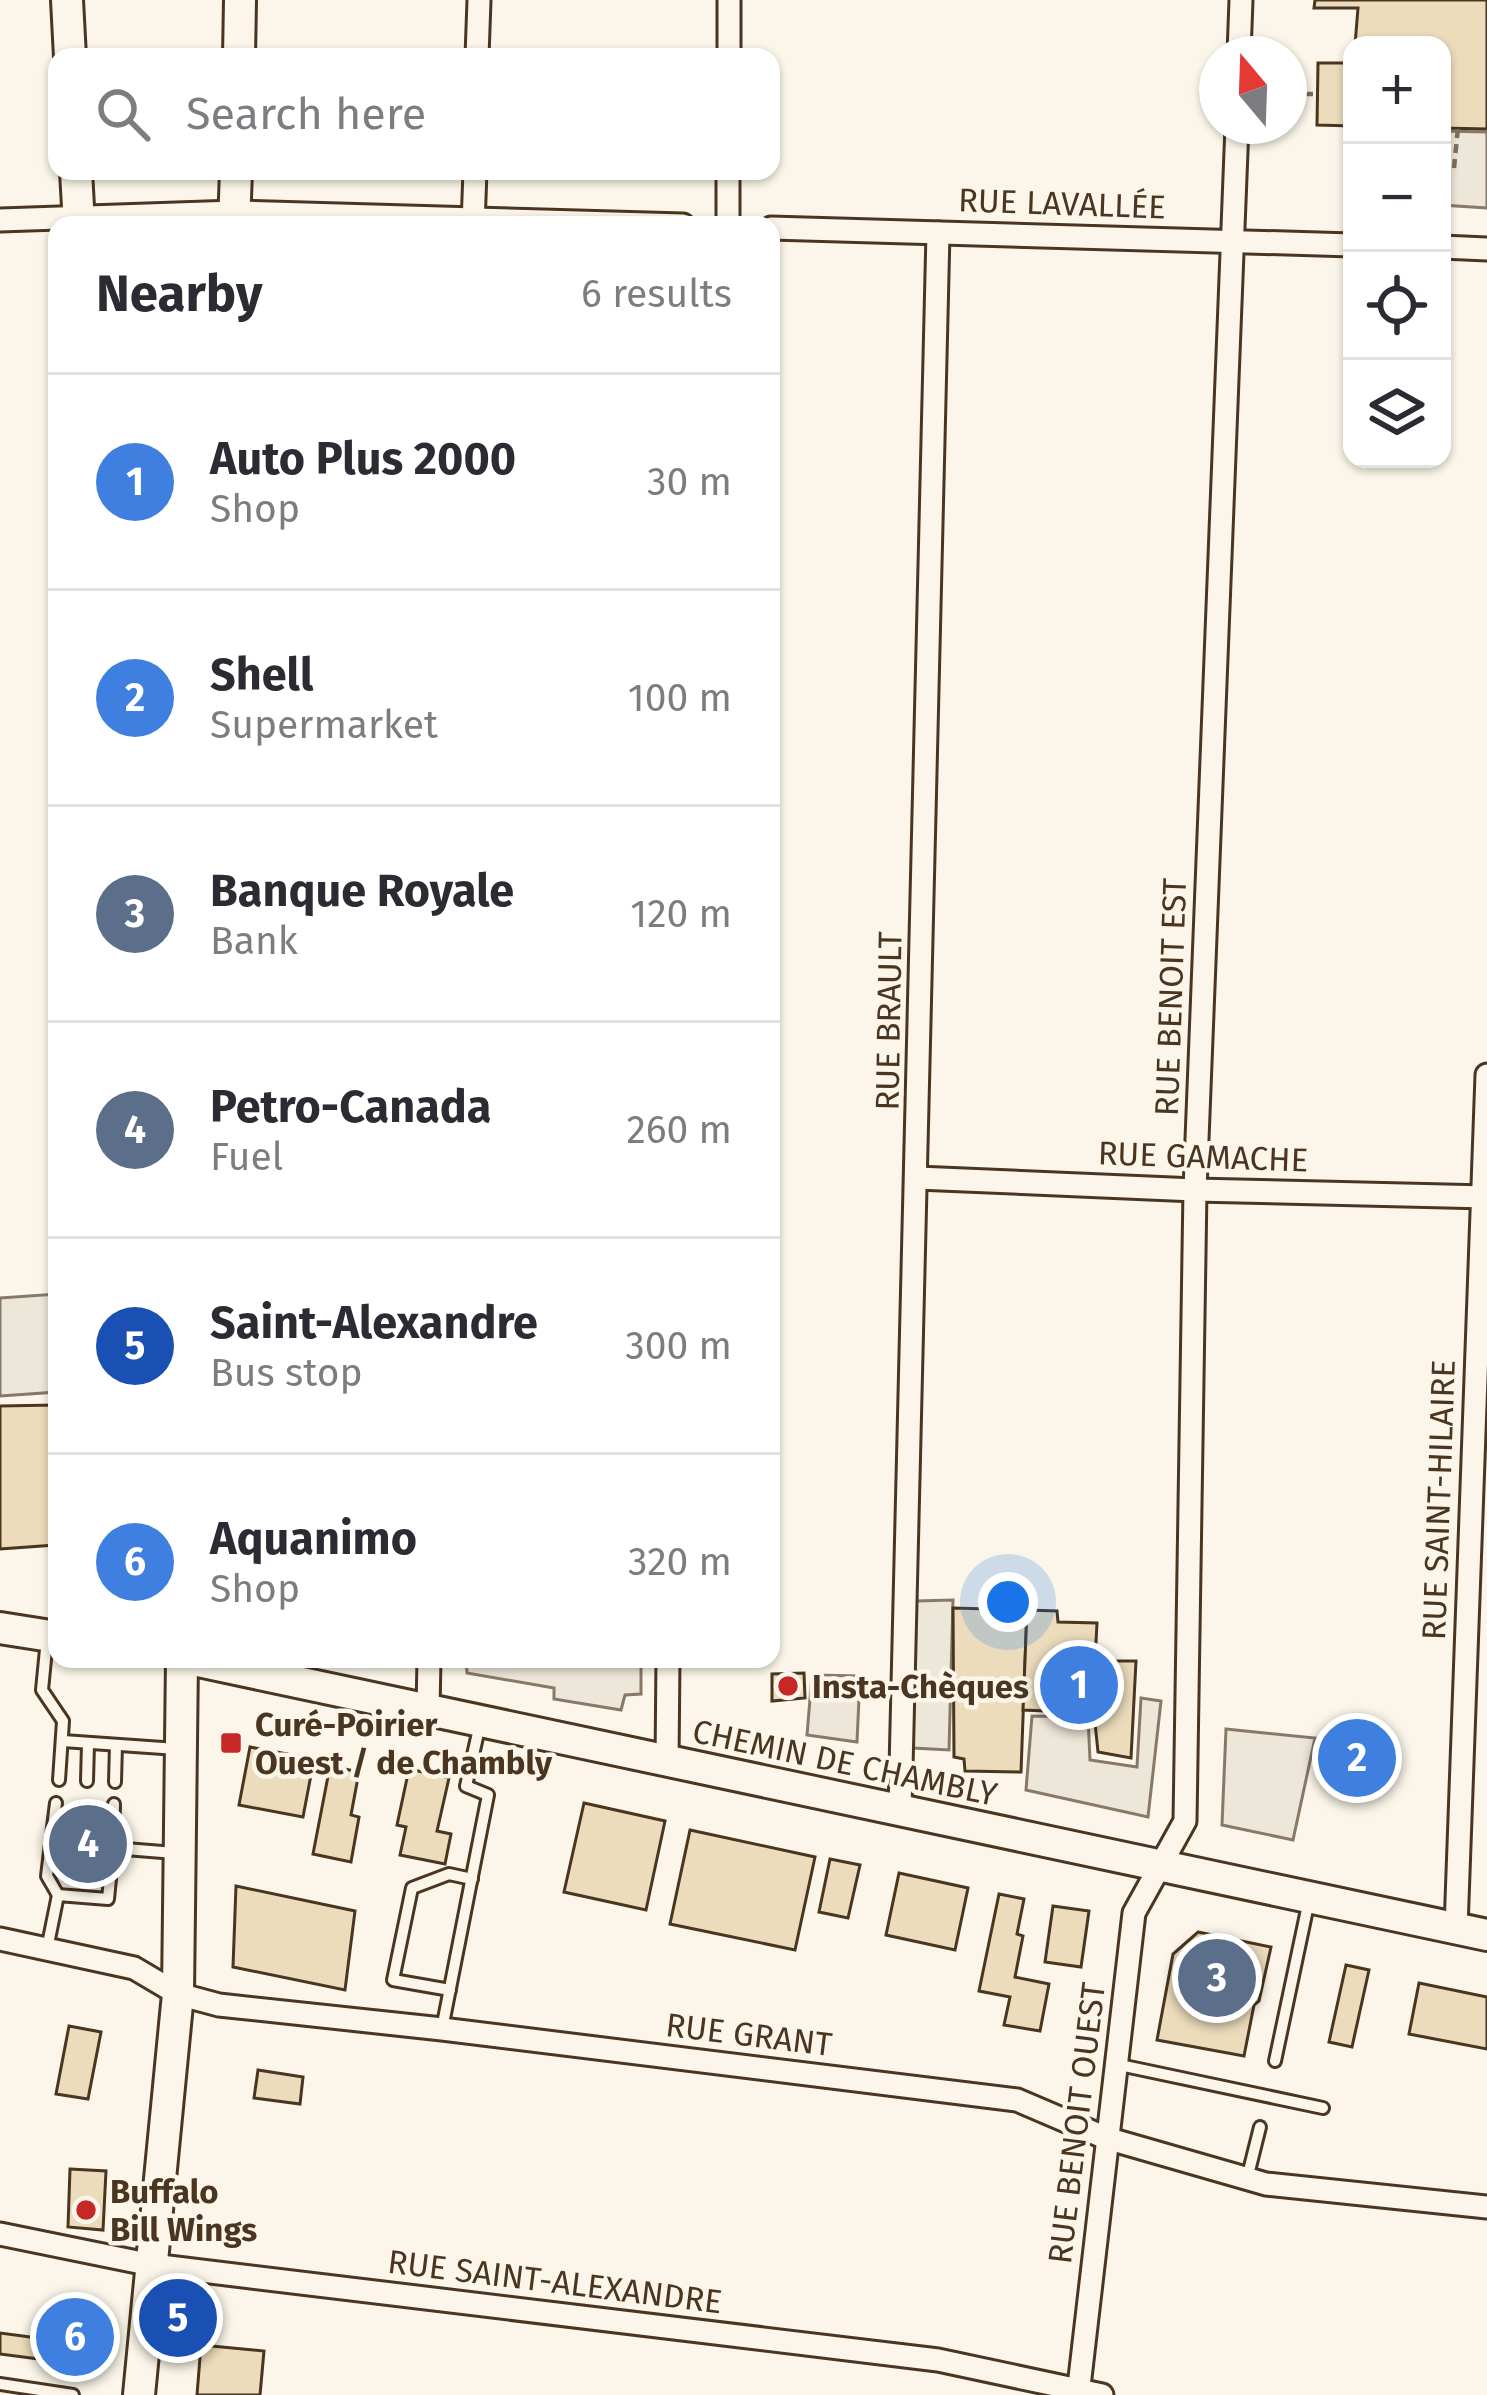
<!DOCTYPE html>
<html lang="en">
<head>
<meta charset="utf-8">
<style>
  :root { --surface:#fff; --page:#f2f2f3; --text:#2b2b33; --muted:#7c7c81; --line:#e1e1e2; --accent:#d93025 }
  body { margin:0; font-family:"Fira Sans",sans-serif; background:var(--page); color:var(--text) }
  .controls { position:absolute; right:36px; top:36px; display:grid; overflow:hidden; border-radius:24px; box-shadow:0 3px 9px #0004 }
  .controls button { width:108px; height:108px; display:grid; place-items:center; padding:0; border:0; border-bottom:3px solid var(--line); background:var(--surface); color:var(--text); font:60px sans-serif }
  .compass { position:absolute; left:1199px; top:36px; width:108px; height:108px; border-radius:50%; background:var(--surface); box-shadow:0 3px 9px #0004; rotate:341deg }
  .you { position:absolute; left:1008px; top:1602px; width:42px; height:42px; margin:-30px; border:9px solid #fff; border-radius:50%; background:#1a73e8; box-shadow:0 0 0 18px #1a73e833 }
  .badge { display:grid; place-items:center; width:78px; height:78px; border-radius:50%; background:var(--accent); color:#fff; font-size:39px; font-weight:700 }
  .pin { position:absolute; translate:-50% -50%; border:6px solid #fff; box-shadow:0 3px 12px #0006 }
  .list { margin:0; padding:0; list-style:none }
  h2 { display:flex; justify-content:space-between; align-items:center; height:156px; margin:0; padding:0 48px; font-size:51px }
  h2 small { font-size:39px; font-weight:400; color:var(--muted) }
  .list li { display:grid; grid-template-columns:78px 1fr auto; gap:36px; align-items:center; box-sizing:border-box; height:216px; padding:0 48px; border-top:3px solid var(--line) }
  .list b { display:block; font-size:45px; white-space:nowrap }
  .list p { margin:0; font-size:39px; white-space:nowrap; color:var(--muted) }
  .list em { font-size:39px; font-style:normal; color:var(--muted) }
  .icon { flex:none; width:66px; height:66px; fill:none; stroke:currentColor; stroke-width:2; stroke-linecap:round; stroke-linejoin:round }
  .map { position:relative; flex:none; width:1487px; height:2395px; overflow:hidden }
  .search { position:absolute; background:var(--surface); box-shadow:0 3px 9px #0004; left:48px; top:48px; width:732px; height:132px; display:flex; align-items:center; gap:30px; box-sizing:border-box; padding:0 42px; border-radius:24px; color:var(--muted); font-size:45px }
  .panel { position:absolute; background:var(--surface); box-shadow:0 3px 9px #0004; left:48px; top:216px; width:732px; height:1452px; border-radius:24px }
  .map>svg:first-child { display:block }
</style>
</head>
<body>
<div class="map">
<svg width="1487" height="2395" viewBox="0 0 1487 2395">
  <rect width="100%" height="100%" fill="#fbf6e9"/>
  <g fill="#ede7d9" stroke="#887966" stroke-width="3">
    <polygon points="1442,131 1487,132 1487,208 1442,205"/>
    <polygon points="57,1294 57,1392 0,1396 0,1298"/>
    <polygon points="953,1600 949,1750 913,1748 916,1601"/>
    <polygon points="466,1659 532,1659 566,1666 568,1659 641,1659 641,1694 625,1695 621,1710 554,1699 554,1688 467,1673"/>
    <polygon points="812,1675 860,1676 857,1742 807,1735"/>
    <polygon points="1141,1698 1161,1701 1148,1817 1026,1790 1032,1716 1088,1717 1090,1760 1137,1767"/>
    <polygon points="1226,1729 1315,1738 1293,1840 1222,1825"/>
  </g>
  <g fill="#ecdcbc" stroke="#4a3520" stroke-width="3">
    <polygon points="1315,0 1487,0 1487,129 1442,128 1442,45 1355,45 1358,8 1314,8"/>
    <polygon points="1318,63 1352,63 1352,126 1317,125"/>
    <polygon points="54,1405 57,1450 55,1545 0,1549 0,1406"/>
    <polygon points="953,1608 1027,1610 1021,1772 965,1771 964,1759 954,1757"/>
    <polygon points="1027,1610 1057,1611 1058,1622 1097,1623 1095,1661 1136,1661 1131,1758 1098,1752 1094,1713 1023,1710"/>
    <polygon points="804,1673 805,1698 772,1701 772,1674"/>
    <polygon points="1323,1738 1397,1749 1390,1781 1318,1767"/>
    <polygon points="250,1747 314,1759 303,1817 239,1805"/>
    <polygon points="330,1766 359,1772 351,1815 359,1817 351,1862 313,1854"/>
    <polygon points="409,1769 449,1778 437,1831 451,1834 445,1864 400,1855 406,1827 397,1825"/>
    <polygon points="584,1803 665,1821 646,1910 564,1892"/>
    <polygon points="690,1830 815,1857 795,1950 670,1924"/>
    <polygon points="830,1859 860,1865 848,1918 819,1912"/>
    <polygon points="899,1873 968,1888 955,1950 886,1935"/>
    <polygon points="236,1886 355,1911 345,1990 233,1967"/>
    <polygon points="999,1894 1024,1899 1017,1934 1023,1936 1015,1977 1049,1984 1040,2031 1004,2025 1010,1997 979,1991"/>
    <polygon points="1053,1906 1089,1911 1081,1967 1045,1962"/>
    <polygon points="1198,1932 1271,1947 1259,2001 1254,2005 1244,2056 1157,2040 1173,1954"/>
    <polygon points="1346,1965 1369,1970 1352,2047 1329,2042"/>
    <polygon points="1419,1983 1487,1997 1487,2049 1409,2034"/>
    <polygon points="69,2026 101,2032 88,2099 56,2094"/>
    <polygon points="258,2070 303,2077 300,2104 254,2098"/>
    <polygon points="70,2169 106,2171 103,2230 68,2227"/>
    <polygon points="69,2307 100,2311 93,2366 0,2354 0,2333 53,2340 55,2319 67,2320"/>
    <polygon points="201,2345 264,2351 260,2395 197,2395"/>
  </g>
  <g fill="none" stroke-linecap="round" stroke-linejoin="round">
    <defs>
      <g id="lane">
        <polyline points="47,1639 42,1690 63,1721 59,1780"/>
        <polyline points="63,1741 177,1749"/>
        <polyline points="87,1781 88,1744"/>
        <polyline points="115,1782 116,1745"/>
        <polyline points="56,1803 47,1876 58,1895"/>
        <polyline points="113,1848 114,1804"/>
        <polyline points="47,1949 58,1895 108,1899 113,1848 175,1853"/>
        <polyline points="450,1990 393,1980 412,1888 449,1874 472,1879"/>
        <polyline points="442,2029 488,1795 466,1786 480,1724"/>
        <polyline points="1275,2061 1309,1900"/>
        <polyline points="1115,2064 1323,2108"/>
        <polyline points="1247,2179 1260,2127"/>
        <polyline points="0,2384 73,2395"/>
      </g>
      <g id="street">
        <polyline points="1239,54 1241,0"/>
        <polyline points="477,57 479,0"/>
        <polyline points="729,57 729,0"/>
        <polyline points="0,220 235,212 683,225"/>
        <polyline points="473,225 475,171"/>
        <polyline points="728,225 728,171"/>
        <polyline points="771,228 1352,245"/>
        <polyline points="1442,247 1487,249"/>
        <polyline points="917,1178 1195,1190 1487,1197"/>
        <polyline points="428,1710 429,1659"/>
        <polyline points="667,1761 668,1659"/>
        <polyline points="900,1810 938,233"/>
        <polyline points="1456,1928 1487,1075"/>
        <polyline points="0,1939 134,1968 178,1994 219,2005 442,2029 1017,2100 1106,2138 1266,2184 1487,2207"/>
        <polyline points="0,2234 152,2265 938,2360 1102,2395"/>
        <polyline points="1078,2395 1134,1913 1185,1821 1195,1190 1237,126"/>
      </g>
      <g id="secondary">
        <polyline points="67,0 70,57"/>
        <polyline points="239,57 240,0"/>
        <polyline points="76,171 79,225"/>
        <polyline points="234,225 236,171"/>
        <polyline points="0,1628 57,1637"/>
        <polyline points="189,1659 1487,1935"/>
        <polyline points="139,2395 178,1994 182,1659"/>
      </g>
    </defs>
    <use href="#lane" stroke="#4a3520" stroke-width="16"/>
    <use href="#street" stroke="#4a3520" stroke-width="27"/>
    <use href="#secondary" stroke="#4a3520" stroke-width="36"/>
    <g stroke="#7f6f5c" stroke-width="4.5" stroke-dasharray="9 6" stroke-linecap="butt">
      <polyline points="1289,94 1318,94"/>
      <polyline points="1454,168 1458,128"/>
      <polyline points="55,1545 57,1546"/>
    </g>
    <use href="#lane" stroke="#fbf6e9" stroke-width="10"/>
    <use href="#street" stroke="#fbf6e9" stroke-width="21"/>
    <use href="#secondary" stroke="#fbf6e9" stroke-width="30"/>
  </g>
  <g fill="#c62828" stroke="#fbf6e9" stroke-width="4.5">
    <circle cx="788" cy="1686" r="12"/>
    <rect x="219" y="1731" width="24" height="24" rx="6"/>
    <circle cx="86" cy="2210" r="12"/>
  </g>
  <g text-anchor="middle" stroke-width="9" stroke-linejoin="round" paint-order="stroke">
    <g font-size="33" fill="#4a3520" stroke="#fbf6e9">
      <text transform="translate(1062 203) rotate(2)" y="12">RUE LAVALLÉE</text>
      <text transform="translate(1170 997) rotate(-88)" y="12">RUE BENOIT EST</text>
      <text transform="translate(888 1021) rotate(-89)" y="12">RUE BRAULT</text>
      <text transform="translate(1203 1156) rotate(2)" y="12">RUE GAMACHE</text>
      <text transform="translate(1438 1500) rotate(-88)" y="12">RUE SAINT-HILAIRE</text>
      <text transform="translate(845 1762) rotate(12)" y="12">CHEMIN DE CHAMBLY</text>
      <text transform="translate(749 2034) rotate(7)" y="12">RUE GRANT</text>
      <text transform="translate(1076 2123) rotate(-83)" y="12">RUE BENOIT OUEST</text>
      <text transform="translate(555 2281) rotate(7)" y="12">RUE SAINT-ALEXANDRE</text>
    </g>
    <g font-size="33" font-weight="bold" fill="#4a3520" stroke="#fbf6e9" text-anchor="start">
      <text x="812" y="1698">Insta-Chèques</text>
      <text x="255" y="1736">Curé-Poirier<tspan x="255" dy="38">Ouest / de Chambly</tspan></text>
      <text x="110" y="2203">Buffalo<tspan x="110" dy="38">Bill Wings</tspan></text>
    </g>
  </g>
</svg>
<div class="controls">
<button>+</button>
<button>−</button>
<button><svg class="icon" aria-label="locate" viewBox="0 0 24 24"><circle cx="12" cy="12" r="6"/><path d="M12 2v4M12 18v4M2 12h4M18 12h4"/></svg></button>
<button><svg class="icon" aria-label="layers" viewBox="0 0 24 24"><path d="M12 4l9 5-9 5-9-5zM3 14l9 5 9-5"/></svg></button>
</div>
<svg class="compass" viewBox="-18 -18 36 36"><path d="M0-13l5 13h-10z" fill="#e53935"/><path d="M0 13l5-13h-10z" fill="#7c7c81"/></svg>
<div class="you"></div>
<div class="pin badge" style="left:1079px;top:1685px;background:#3f7fe0">1</div>
<div class="pin badge" style="left:1357px;top:1758px;background:#3f7fe0">2</div>
<div class="pin badge" style="left:1217px;top:1978px;background:#5c6f8a">3</div>
<div class="pin badge" style="left:88px;top:1844px;background:#5c6f8a">4</div>
<div class="pin badge" style="left:178px;top:2318px;background:#1a4fb4">5</div>
<div class="pin badge" style="left:75px;top:2337px;background:#3f7fe0">6</div>
<div class="search"><svg class="icon" aria-label="search" viewBox="0 0 24 24"><circle cx="10" cy="10" r="6"/><path d="M15 15l6 6"/></svg>Search here</div>
<section class="panel">
<h2>Nearby<small>6 results</small></h2>
<ul class="list">
<li><span class="badge" style="background:#3f7fe0">1</span><div><b>Auto Plus 2000</b><p>Shop</p></div><em>30 m</em></li>
<li><span class="badge" style="background:#3f7fe0">2</span><div><b>Shell</b><p>Supermarket</p></div><em>100 m</em></li>
<li><span class="badge" style="background:#5c6f8a">3</span><div><b>Banque Royale</b><p>Bank</p></div><em>120 m</em></li>
<li><span class="badge" style="background:#5c6f8a">4</span><div><b>Petro-Canada</b><p>Fuel</p></div><em>260 m</em></li>
<li><span class="badge" style="background:#1a4fb4">5</span><div><b>Saint-Alexandre</b><p>Bus stop</p></div><em>300 m</em></li>
<li><span class="badge" style="background:#3f7fe0">6</span><div><b>Aquanimo</b><p>Shop</p></div><em>320 m</em></li>
</ul>
</section>
</div>
</body>
</html>
